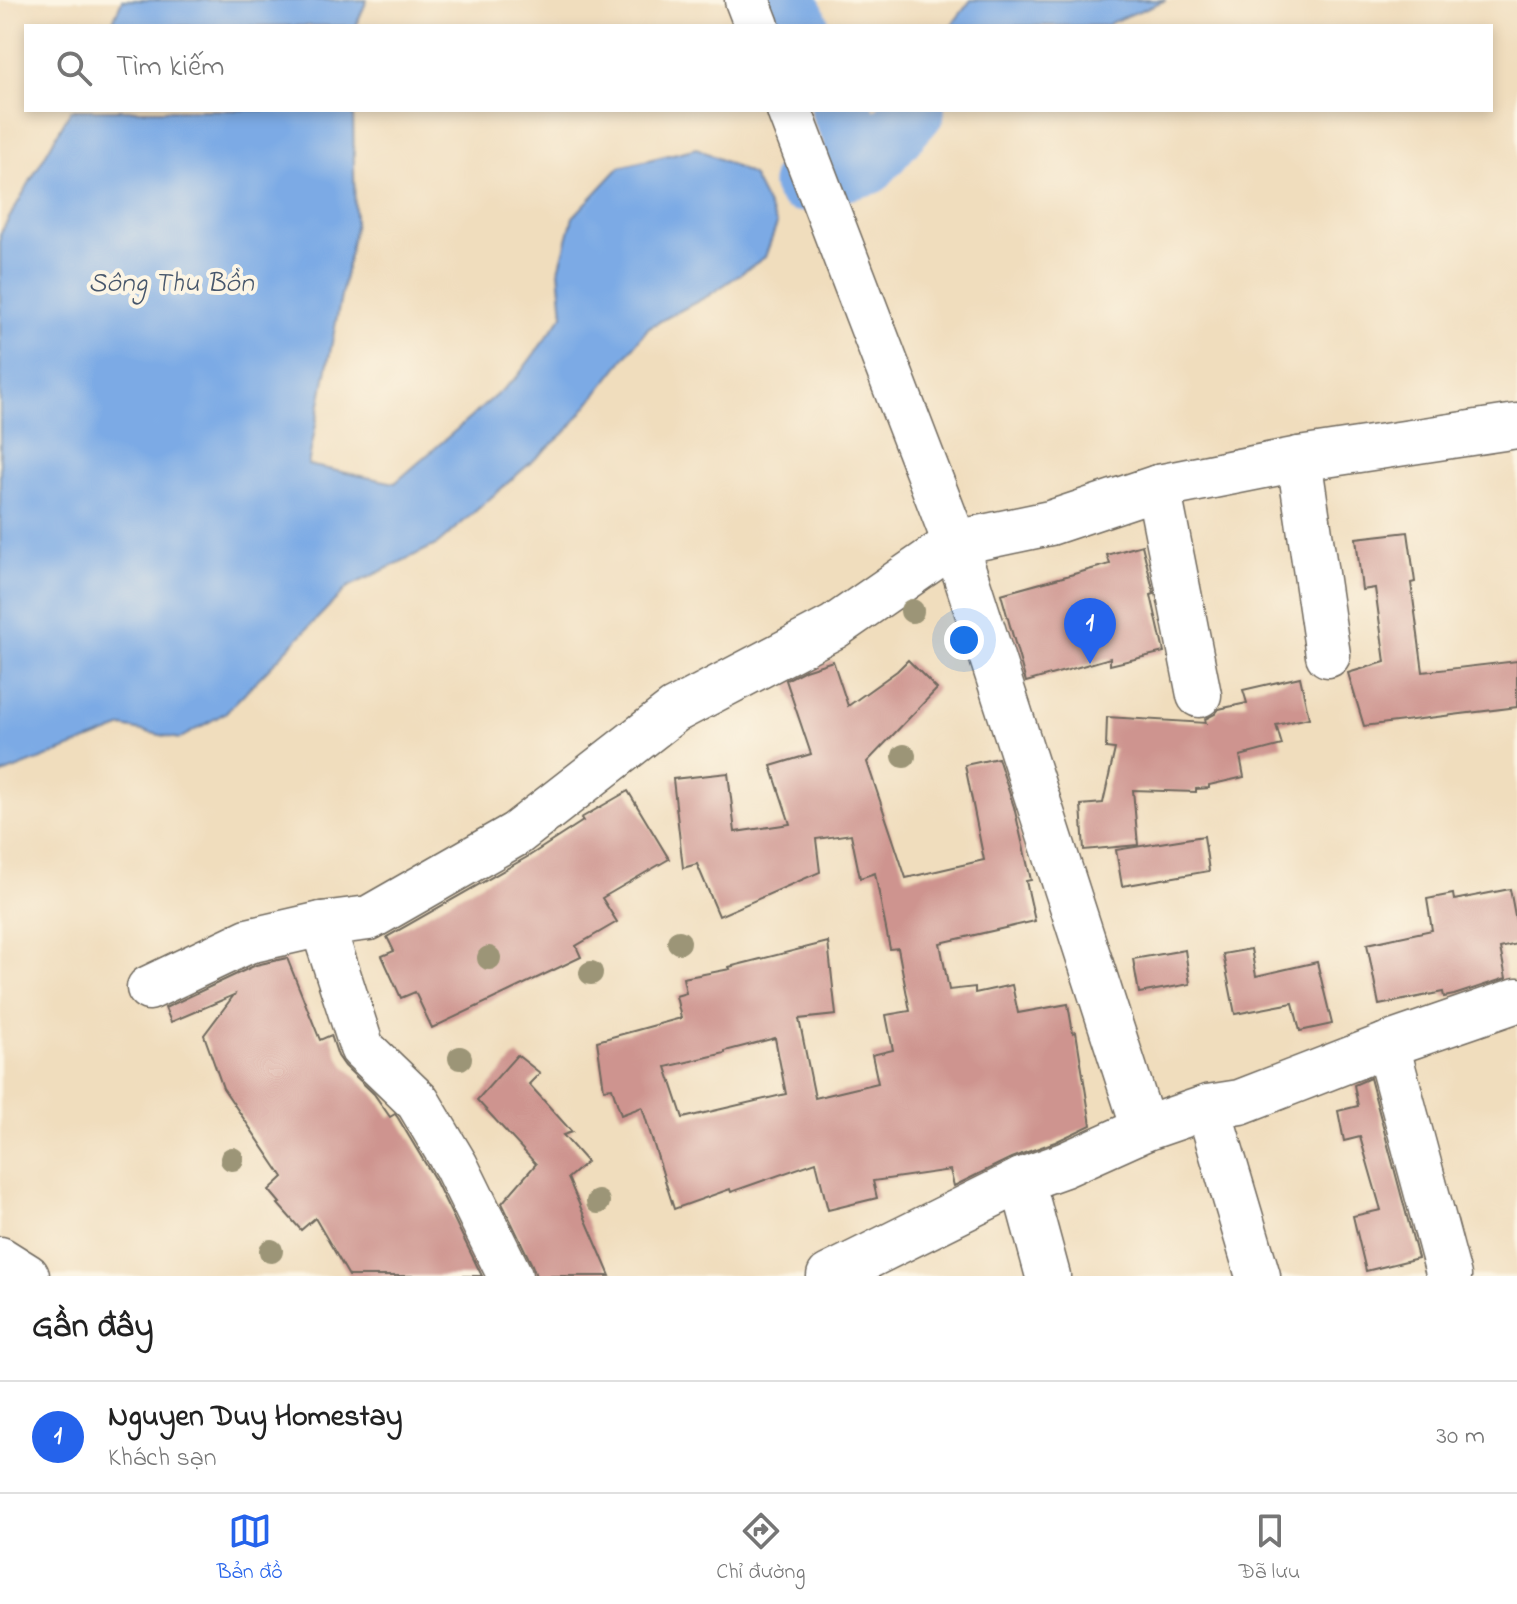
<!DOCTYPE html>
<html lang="vi">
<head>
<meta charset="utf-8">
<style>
  :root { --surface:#fff; --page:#f2f2f2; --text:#222; --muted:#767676; --line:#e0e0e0; --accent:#2563eb }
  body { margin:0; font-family:"Indie Flower",sans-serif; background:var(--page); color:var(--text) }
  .you { position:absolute; left:964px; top:640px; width:28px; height:28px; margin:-20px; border:6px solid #fff; border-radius:50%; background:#1a73e8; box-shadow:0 0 0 12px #1a73e833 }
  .badge { display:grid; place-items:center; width:52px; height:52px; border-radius:50%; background:var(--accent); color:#fff; font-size:26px; font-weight:700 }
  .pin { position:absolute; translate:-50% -66px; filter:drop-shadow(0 2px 4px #0008) }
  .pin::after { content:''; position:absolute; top:42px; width:28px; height:24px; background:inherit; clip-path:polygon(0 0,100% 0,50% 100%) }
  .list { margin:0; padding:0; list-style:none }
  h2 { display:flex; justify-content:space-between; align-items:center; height:104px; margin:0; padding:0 32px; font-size:34px }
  h2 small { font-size:26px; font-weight:400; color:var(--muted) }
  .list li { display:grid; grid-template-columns:52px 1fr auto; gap:24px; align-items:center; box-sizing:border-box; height:112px; padding:0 32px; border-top:2px solid var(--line) }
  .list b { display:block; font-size:30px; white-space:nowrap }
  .list p { margin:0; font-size:26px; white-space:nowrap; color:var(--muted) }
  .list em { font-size:26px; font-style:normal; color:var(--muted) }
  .icon { flex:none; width:44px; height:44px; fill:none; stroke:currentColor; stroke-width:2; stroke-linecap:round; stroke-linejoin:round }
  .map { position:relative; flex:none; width:1517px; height:1276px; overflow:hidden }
  .search { position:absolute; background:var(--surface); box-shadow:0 4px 12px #0003; left:24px; right:24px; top:24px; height:88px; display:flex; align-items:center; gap:20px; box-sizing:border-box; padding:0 28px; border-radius:0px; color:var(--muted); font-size:30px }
  .sheet { height:216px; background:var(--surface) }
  nav { display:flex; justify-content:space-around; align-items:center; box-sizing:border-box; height:112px; border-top:2px solid var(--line); background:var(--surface); font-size:22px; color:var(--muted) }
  nav a { display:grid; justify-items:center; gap:4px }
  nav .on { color:var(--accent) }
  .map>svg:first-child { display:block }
</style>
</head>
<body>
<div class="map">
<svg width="1517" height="1276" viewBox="0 0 1517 1276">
  <rect width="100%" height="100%" fill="#fcf5e5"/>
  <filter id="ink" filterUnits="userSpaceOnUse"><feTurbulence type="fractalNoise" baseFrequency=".0125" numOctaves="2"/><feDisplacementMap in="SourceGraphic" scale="16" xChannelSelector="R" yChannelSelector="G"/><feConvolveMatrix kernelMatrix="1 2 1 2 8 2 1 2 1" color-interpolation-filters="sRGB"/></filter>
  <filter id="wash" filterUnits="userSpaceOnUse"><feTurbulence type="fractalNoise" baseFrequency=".006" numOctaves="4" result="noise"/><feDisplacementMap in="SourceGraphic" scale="32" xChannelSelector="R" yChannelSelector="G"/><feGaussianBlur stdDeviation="1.8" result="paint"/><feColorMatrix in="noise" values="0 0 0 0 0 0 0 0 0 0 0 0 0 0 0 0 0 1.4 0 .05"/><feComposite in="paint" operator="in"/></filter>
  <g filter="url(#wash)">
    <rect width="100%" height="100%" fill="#f0ddbd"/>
    <g fill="#7baae5" stroke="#536a88" stroke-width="2">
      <polygon points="122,0 367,0 356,26 111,26"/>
      <polygon points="971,0 1166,0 1112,22 1107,26 951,26"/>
      <polygon points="71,110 353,110 355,225 308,465 395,483 517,377 563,315 559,270 573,217 620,167 697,148 752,175 777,224 765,257 708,296 649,327 568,430 438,544 348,587 225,713 179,739 123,727 0,775 0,234"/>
    </g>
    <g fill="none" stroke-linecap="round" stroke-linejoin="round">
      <g stroke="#7baae5" stroke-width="60">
        <polyline points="786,0 799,26"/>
        <polyline points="841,110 867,165"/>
        <polyline points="802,182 867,165 915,110"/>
      </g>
    </g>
    <g id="blocks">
      <g fill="#ce948f" fill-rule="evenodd">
        <polygon points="1408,532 1415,582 1411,583 1423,672 1517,661 1517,707 1364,726 1348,673 1385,662 1375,588 1362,590 1356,538"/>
        <polygon points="1142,545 1149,573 1154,594 1151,595 1164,652 1110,665 1110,658 1026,682 1001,594 1110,564 1107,555"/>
        <path d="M908,660L937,689L867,762L906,878L984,860L965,765L998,758L1014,807L1031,880L1026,881L1035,921L940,943L949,990L975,987V993L1012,985L1018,1013L1068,1004L1073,1033L1076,1032L1091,1125L1055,1142L1011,1158L954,1186L950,1170L873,1181L877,1198L828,1210L816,1162L731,1192L730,1189L674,1209L642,1107L621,1115L612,1088L604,1089L597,1041L681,1018L676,996L686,993L683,978L730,969L729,967L828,942L836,1015L799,1019L815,1098L878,1083L872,1055L893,1050L886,1015L910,1011L898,948L890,949L875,873L860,878L851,834L816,839L820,872L719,916L697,864L683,868L673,779L728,773L735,832L790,824L771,766L811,754L786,680L805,670L833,661L848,706L897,671ZM775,1038L786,1094L683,1118L666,1067L725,1053V1051Z"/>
        <polygon points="1300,677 1309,718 1276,725 1282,745 1240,756 1244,777 1209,785 1209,788 1196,789 1196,792 1133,790 1138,845 1084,850 1081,805 1103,803 1115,749 1106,748 1107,717 1206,723 1205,719 1215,714 1219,709 1247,703 1243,690"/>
        <polygon points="628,791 669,859 602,898 617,922 576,946 581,957 432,1028 415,992 401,998 382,956 394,951 387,937 529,856 583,821 581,818"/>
        <polygon points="1204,836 1209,871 1122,886 1116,850"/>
        <polygon points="1510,889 1517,926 1517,944 1500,948 1506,978 1454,995 1444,997 1443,992 1379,1005 1367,944 1432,930 1427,899 1453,894 1454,900"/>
        <polygon points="1251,949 1256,976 1317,962 1332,1024 1300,1031 1293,1003 1235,1014 1223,954"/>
        <polygon points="1185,950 1190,984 1139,993 1133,959"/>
        <polygon points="287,958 320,1040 331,1035 338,1056 345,1066 374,1094 390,1117 395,1114 398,1118 434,1178 482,1276 349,1276 315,1218 301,1230 278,1204 280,1203 269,1190 283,1177 223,1088 204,1035 234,995 171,1022 165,1008 256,965"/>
        <polygon points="517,1055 540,1073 529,1084 572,1132 563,1135 587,1162 568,1178 610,1276 536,1276 532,1265 502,1203 536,1164 477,1100"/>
        <polygon points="1370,1078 1418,1258 1366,1271 1353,1216 1381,1210 1360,1137 1344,1141 1338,1111 1358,1106 1354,1085"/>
      </g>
    </g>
  </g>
  <g filter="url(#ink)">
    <use href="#blocks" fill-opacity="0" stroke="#70695e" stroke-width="2"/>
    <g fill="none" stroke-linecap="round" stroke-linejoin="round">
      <defs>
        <g id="minor">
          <polyline points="747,0 757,26"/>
          <polyline points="789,110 955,543 1144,1129"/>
          <polyline points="1299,459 1328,655"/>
          <polyline points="1158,487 1199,695"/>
          <polyline points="322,924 362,1048 418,1102 456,1166 510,1276"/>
          <polyline points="149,988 248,941 322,924 369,918 516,834 674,711 834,627 955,543 1050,523 1158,487 1299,459 1517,426"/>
          <polyline points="1387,1045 1449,1276"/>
          <polyline points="1208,1107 1258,1276"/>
          <polyline points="1022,1180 1048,1276"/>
          <polyline points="0,1259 27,1276"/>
          <polyline points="829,1276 1022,1180 1064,1165 1144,1129 1208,1107 1240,1102 1387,1045 1517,1000"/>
        </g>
      </defs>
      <use href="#minor" stroke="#70695e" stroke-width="47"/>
      <use href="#minor" stroke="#fff" stroke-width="44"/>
    </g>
    <g fill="#9c9577">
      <circle cx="912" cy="611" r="12"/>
      <circle cx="904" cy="756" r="12"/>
      <circle cx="679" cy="942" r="12"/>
      <circle cx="489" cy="958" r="12"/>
      <circle cx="591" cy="973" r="12"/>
      <circle cx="460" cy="1058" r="12"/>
      <circle cx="232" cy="1159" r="12"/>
      <circle cx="598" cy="1202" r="12"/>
      <circle cx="271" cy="1251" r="12"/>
    </g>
  </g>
  <g text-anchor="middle" stroke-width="8" stroke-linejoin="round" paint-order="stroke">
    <g font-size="28" font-style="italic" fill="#47576c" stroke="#fcf5e5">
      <text x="171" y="291">Sông Thu Bồn</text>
    </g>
  </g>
</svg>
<div class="you"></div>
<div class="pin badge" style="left:1090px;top:664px">1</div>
<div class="search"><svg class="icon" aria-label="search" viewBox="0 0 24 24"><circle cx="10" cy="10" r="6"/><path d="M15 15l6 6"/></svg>Tìm kiếm</div>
</div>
<section class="sheet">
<h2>Gần đây<small></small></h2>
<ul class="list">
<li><span class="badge">1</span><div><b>Nguyen Duy Homestay</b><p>Khách sạn</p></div><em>30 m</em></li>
</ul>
</section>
<nav>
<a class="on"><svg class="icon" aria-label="map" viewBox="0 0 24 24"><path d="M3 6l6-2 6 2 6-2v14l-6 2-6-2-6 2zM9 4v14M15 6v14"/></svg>Bản đồ</a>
<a><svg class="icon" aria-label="directions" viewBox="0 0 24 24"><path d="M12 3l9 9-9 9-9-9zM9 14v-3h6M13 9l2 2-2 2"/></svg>Chỉ đường</a>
<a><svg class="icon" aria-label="saved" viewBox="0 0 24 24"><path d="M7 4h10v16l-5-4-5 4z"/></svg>Đã lưu</a>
</nav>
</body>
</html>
